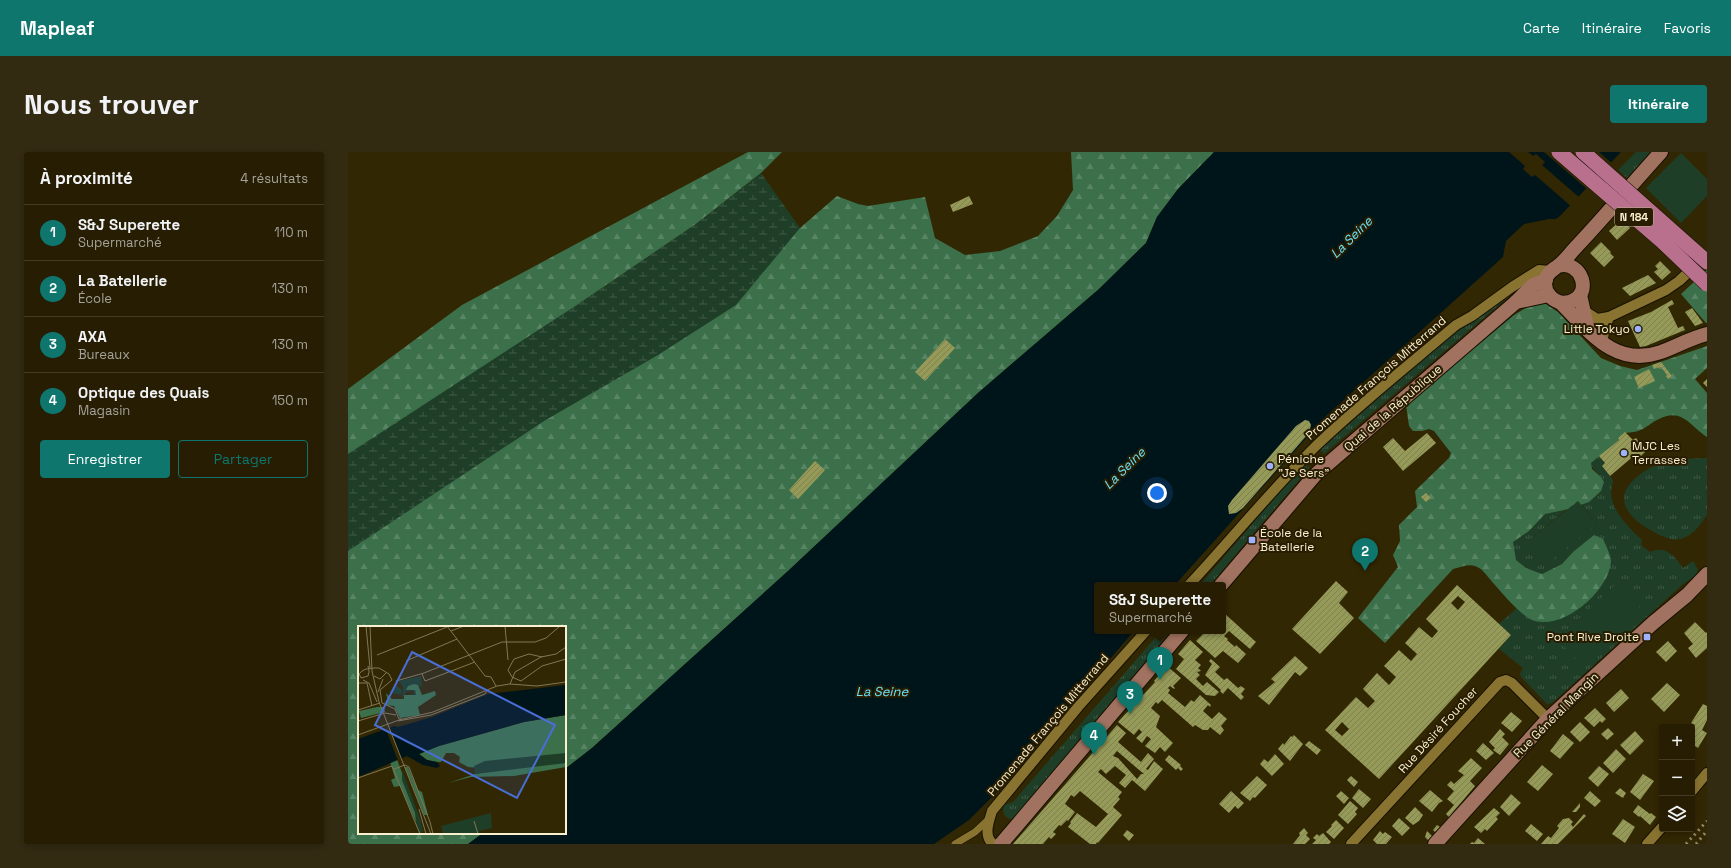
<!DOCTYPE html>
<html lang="fr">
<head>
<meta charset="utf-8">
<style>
  :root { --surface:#261d02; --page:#322a11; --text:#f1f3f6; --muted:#a4a299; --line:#423b24; --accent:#0f766e }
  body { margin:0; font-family:"Space Grotesk",sans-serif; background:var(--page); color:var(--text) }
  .controls { position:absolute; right:12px; bottom:12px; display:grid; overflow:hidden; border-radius:4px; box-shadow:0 2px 6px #0003 }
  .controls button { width:36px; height:36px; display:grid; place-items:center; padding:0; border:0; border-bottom:1px solid var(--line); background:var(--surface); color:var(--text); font:20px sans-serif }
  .you { position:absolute; left:809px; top:341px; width:14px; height:14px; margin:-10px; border:3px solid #fff; border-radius:50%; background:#1a73e8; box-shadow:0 0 0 6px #1a73e833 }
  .badge { display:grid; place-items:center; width:26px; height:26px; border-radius:50%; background:var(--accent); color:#fff; font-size:13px; font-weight:700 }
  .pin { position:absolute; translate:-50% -33px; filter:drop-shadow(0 1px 2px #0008) }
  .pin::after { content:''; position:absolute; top:21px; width:14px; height:12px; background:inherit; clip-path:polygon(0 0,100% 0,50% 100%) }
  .popup { position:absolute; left:746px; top:430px; width:132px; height:52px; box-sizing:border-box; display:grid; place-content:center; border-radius:4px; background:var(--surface); filter:drop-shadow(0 1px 3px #0005); font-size:13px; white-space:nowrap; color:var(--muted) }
  .popup b { font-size:15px; color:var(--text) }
  .popup::after { content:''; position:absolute; left:50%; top:100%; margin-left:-8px; border:8px solid transparent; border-top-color:var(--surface) }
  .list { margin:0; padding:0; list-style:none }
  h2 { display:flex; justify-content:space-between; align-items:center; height:52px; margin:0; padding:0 16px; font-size:17px }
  h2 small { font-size:13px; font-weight:400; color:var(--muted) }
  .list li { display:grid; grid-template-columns:26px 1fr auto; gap:12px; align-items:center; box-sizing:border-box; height:56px; padding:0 16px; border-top:1px solid var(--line) }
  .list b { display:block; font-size:15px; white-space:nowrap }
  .list p { margin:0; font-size:13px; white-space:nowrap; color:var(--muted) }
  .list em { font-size:13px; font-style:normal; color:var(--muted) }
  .actions { display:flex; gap:8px; padding:12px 16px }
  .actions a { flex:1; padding:9px 0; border:1px solid var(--accent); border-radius:4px; text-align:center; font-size:14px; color:var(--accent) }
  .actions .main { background:var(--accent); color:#fff }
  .icon { flex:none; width:22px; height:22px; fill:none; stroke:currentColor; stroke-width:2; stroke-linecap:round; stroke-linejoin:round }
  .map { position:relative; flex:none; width:1359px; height:692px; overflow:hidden; border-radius:4px }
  header { display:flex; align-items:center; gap:24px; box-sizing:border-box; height:56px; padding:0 20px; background:var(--accent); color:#fff }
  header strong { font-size:19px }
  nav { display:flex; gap:22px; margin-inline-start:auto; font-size:14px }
  .intro { display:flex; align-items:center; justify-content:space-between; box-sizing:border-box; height:96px; padding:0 24px }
  h1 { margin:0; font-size:28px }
  .button { padding:10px 18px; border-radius:4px; background:var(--accent); color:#fff; font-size:14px; font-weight:700 }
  main { display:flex; gap:24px; padding:0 24px }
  aside { flex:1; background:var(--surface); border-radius:4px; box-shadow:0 2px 6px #0003 }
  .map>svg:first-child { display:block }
</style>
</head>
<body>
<header>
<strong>Mapleaf</strong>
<nav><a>Carte</a><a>Itinéraire</a><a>Favoris</a></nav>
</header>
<div class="intro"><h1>Nous trouver</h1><a class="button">Itinéraire</a></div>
<main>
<aside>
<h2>À proximité<small>4 résultats</small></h2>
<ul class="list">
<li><span class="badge">1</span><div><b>S&amp;J Superette</b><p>Supermarché</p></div><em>110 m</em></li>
<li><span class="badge">2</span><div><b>La Batellerie</b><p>École</p></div><em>130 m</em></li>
<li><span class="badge">3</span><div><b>AXA</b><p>Bureaux</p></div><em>130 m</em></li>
<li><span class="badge">4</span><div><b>Optique des Quais</b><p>Magasin</p></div><em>150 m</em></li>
</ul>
<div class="actions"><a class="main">Enregistrer</a><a>Partager</a></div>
</aside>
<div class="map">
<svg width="1359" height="692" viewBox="0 0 1359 692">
  <defs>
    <pattern id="grass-tufts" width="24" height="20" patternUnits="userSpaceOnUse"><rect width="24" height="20" fill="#1e3e27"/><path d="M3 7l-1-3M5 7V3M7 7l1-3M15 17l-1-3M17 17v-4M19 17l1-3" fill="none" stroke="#405a45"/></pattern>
    <pattern id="forest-firs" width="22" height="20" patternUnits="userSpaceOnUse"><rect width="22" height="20" fill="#3b704b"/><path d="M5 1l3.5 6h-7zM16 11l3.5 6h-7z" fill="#588564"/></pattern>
    <pattern id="wetland-marsh" width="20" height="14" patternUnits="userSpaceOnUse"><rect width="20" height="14" fill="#1e3e27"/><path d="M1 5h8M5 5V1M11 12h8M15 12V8" fill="none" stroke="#405a45"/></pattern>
    <pattern id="building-hatch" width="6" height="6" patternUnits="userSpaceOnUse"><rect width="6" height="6" fill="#959a58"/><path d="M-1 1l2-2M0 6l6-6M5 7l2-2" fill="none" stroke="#7f8150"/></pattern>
  </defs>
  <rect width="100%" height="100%" fill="#322703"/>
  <g fill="url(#grass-tufts)">
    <polygon points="1288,0 1302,0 1279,26 1270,18"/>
    <polygon points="1163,139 1165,141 976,302 972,298 1110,175"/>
    <path d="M1251,304L1257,311L1254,314L1265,328C1264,334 1262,341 1264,347C1266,361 1284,379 1294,388L1293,393L1302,400C1318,394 1326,403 1335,416L1345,409L1350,418L1348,423L1335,432L1214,542L1204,551L1199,552L1173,525L1172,522L1175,516L1151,497L1163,483L1151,472L1169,456L1186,469L1241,447L1248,441L1258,426L1225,400L1214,412L1194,422L1178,416L1168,408L1165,390L1181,379L1197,362L1219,357L1181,388L1249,372L1233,352C1244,348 1252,342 1256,330L1253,325L1243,314V311Z"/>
    <path d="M1359,306V363C1353,371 1346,383 1335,386C1326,390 1315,385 1306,380C1268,360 1265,336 1304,315C1320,306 1342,307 1359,306Z"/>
    <polygon points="955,313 962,315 862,433 852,433"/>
    <polygon points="813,479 823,479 666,666 662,667 657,664 655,658 656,653 665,650"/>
  </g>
  <g fill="url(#forest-firs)">
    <polygon points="400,0 434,0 413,21 348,72 232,151 452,76 489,44 510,52 520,54 577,45 587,86 617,103 652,99 690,84 709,64 725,38 723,0 866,0 830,37 809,65 798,91 751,137 630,241 440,419 244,596 217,617 217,475 11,475 11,681 135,681 120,692 0,692 0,237 114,153"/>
    <polygon points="1359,118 1359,171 1358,171 1333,142"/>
    <path d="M1195,150L1210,160L1253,206L1272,214L1289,218L1359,194V216L1347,227L1359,241V285C1343,275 1334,255 1311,267C1304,270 1297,277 1290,279C1280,282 1280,278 1270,286L1271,288L1243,311L1244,317L1253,325L1256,330L1253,339L1241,350L1221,357L1197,362L1181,379L1165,390L1168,408L1178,416L1194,422L1214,412L1225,400L1246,383L1255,387C1258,394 1263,403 1263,410C1260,440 1216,477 1187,469C1172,465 1145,430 1134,418C1124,410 1117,414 1105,417L1037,491L1010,466L1050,415L1045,403L1052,389L1051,373L1069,355L1067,339L1101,306L1103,301L1086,279L1081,277L1074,279H1065L1061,274L1058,253L1166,163L1181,154Z"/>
  </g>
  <polygon fill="url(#wetland-marsh)" points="413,21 452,76 388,153 310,203 196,269 0,399 0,302 232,151 348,72"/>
  <g fill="#1e3e27">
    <polygon points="1333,1 1359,27 1359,44 1333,71 1298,36"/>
    <polygon points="1230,349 1249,372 1200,411 1181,388"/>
    <polygon points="1269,431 1296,460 1236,516 1209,487"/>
  </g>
  <polygon fill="#00151a" points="866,0 1273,0 1211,65 1208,67 1201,67 1176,72 1158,89 1155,105 978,264 827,433 749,433 749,479 786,479 644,645 621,668 586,692 120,692 135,681 217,681 217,617 244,596 440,419 630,241 751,137 798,91 809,65 830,37"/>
  <g fill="#322703">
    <polygon points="1161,0 1180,0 1185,4 1188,2 1197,10 1194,13 1232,46 1224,55 1187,23 1184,25 1175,17 1177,14"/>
    <polygon points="1196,0 1251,0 1265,12 1240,38"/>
  </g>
  <g fill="url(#building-hatch)" fill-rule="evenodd">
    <polygon points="621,44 625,52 605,60 602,53"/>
    <polygon points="1274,67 1282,76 1269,88 1261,79"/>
    <polygon points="1253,90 1263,100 1262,101 1266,105 1256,115 1242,101"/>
    <polygon points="1312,109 1323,120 1314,128 1306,120 1310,117 1307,114"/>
    <polygon points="1300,123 1308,131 1282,144 1274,136"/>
    <polygon points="1324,148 1326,152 1320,155 1330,176 1335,174 1337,178 1298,194 1292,195 1280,169 1303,160"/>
    <polygon points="1344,156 1355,171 1347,174 1337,160"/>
    <polygon points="597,187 607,196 577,229 567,220"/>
    <polygon points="1313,210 1324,224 1320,227 1318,224 1319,223 1313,215 1306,217 1304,213"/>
    <polygon points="1301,217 1307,229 1291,236 1286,225"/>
    <polygon points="1359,227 1359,235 1355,231"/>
    <polygon points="957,268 961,269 963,273 961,281 895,356 888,361 881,362 880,354 884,348 948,274"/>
    <polygon points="1277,280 1285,288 1288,286 1298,299 1291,306 1288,302 1262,324 1254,314 1257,311 1251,304 1271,288 1270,286"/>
    <polygon points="1079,281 1088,291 1055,319 1035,295 1045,286 1057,299"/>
    <polygon points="467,309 477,318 450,347 441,338"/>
    <polygon points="1078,341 1083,346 1078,350 1073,345"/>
    <polygon points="988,429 1000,440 991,451 1006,466 972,502 944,477"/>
    <path d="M1109,433L1163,483L1031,627L977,578L1008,545L1020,556L1027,549L1015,537L1029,521L1041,533L1048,525L1036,514L1051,498L1063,509L1069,502L1057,491L1071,475L1084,486L1090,479L1078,467ZM1110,444L1117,450L1110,458L1103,451ZM994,570L1001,577L994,584L987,578Z"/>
    <polygon points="876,461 908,490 902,497 881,479 876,484 880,487 879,488 887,495 888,493 898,502 890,511 875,499 867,506 848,489 858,479 875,479"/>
    <polygon points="1347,470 1358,481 1359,480 1359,496 1348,506 1340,496 1345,492 1336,481"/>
    <polygon points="842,488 855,500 847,508 853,513 850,516 853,519 849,520 852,523 848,527 855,534 859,530 871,540 867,544 858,543 828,517 836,507 830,502"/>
    <polygon points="1320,489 1329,499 1318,510 1308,500"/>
    <polygon points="947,504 960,516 952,524 947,520 921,553 910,544 927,530 923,527"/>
    <polygon points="863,507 872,515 867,520 876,528 879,526 890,536 893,534 897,537 893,542 896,545 893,548 880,536 875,542 872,539 873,538 857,523 864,512 861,509"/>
    <polygon points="819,514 833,526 825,534 827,536 826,537 822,534 820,536 822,538 820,541 837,555 843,548 846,550 852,543 863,553 862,555 860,553 855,559 864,567 871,560 879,567 873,574 876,578 872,583 862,575 860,578 855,578 847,573 845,575 814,548 810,552 808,550 803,556 812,564 808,575 825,591 817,600 812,595 807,601 797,594 803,587 799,584 794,591 788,586 794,580 791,577 786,583 770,570 807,530 806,529"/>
    <polygon points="1319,531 1332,543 1316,560 1303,547"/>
    <polygon points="1273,537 1281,546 1266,560 1258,551"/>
    <polygon points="1355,552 1359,554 1359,568 1354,578 1359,581 1350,596 1344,592 1344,578 1347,573 1343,571"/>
    <polygon points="1247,556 1258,567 1254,571 1252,569 1246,575 1236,566"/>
    <polygon points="1163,560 1174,569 1164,580 1153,571"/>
    <polygon points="1232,570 1242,580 1232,590 1222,580"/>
    <path d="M769,573L778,581L770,590L793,610L800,601L806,607L798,617L800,618L806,609L815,617L797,639L784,628L777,636L771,631L778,623L767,614L758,622L753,617L750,620L774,640L770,645L772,647L765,655L774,663L750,691L749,690L748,692H742L720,675L723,671L722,670L729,661L748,675L760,662L732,639L726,645L723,643L717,652L727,660L720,669L719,668L713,674L711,673L705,680L708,682L703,687L701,685L695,692H665ZM769,599L790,617L796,622H793L789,627L770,606L765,604Z"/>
    <polygon points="1260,576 1266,582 1259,588 1253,582"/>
    <polygon points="1152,577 1157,582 1154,585 1161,592 1152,603 1145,598 1147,596 1141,590"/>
    <polygon points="1287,579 1296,589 1282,603 1272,593"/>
    <polygon points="1215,582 1226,591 1212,607 1202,599"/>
    <polygon points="946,583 955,592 942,609 930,597 935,591 936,593 943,584 944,585"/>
    <polygon points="961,589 973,598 969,603 957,593"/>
    <polygon points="1135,591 1146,601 1138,608 1128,599"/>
    <polygon points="1268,597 1278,607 1265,621 1255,611"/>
    <polygon points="927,602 936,612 924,624 912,612 916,607 920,610"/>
    <polygon points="821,603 833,613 832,614 835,617 833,619 830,616 828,618 817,608"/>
    <polygon points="1123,606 1134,616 1122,629 1127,634 1101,665 1098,662 1106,653 1099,647 1106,639 1099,633 1103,629 1106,632 1116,623 1110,619"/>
    <polygon points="1194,613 1205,622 1190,639 1179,630"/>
    <polygon points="1251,614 1261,622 1250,635 1240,626"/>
    <polygon points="1295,622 1306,629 1292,648 1282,640"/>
    <polygon points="909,624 919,633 907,646 905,645 902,649 892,641"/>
    <polygon points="1003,624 1010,630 1006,635 999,628"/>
    <polygon points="1272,636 1278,641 1275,646 1267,641"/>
    <polygon points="1011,637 1023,647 1015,656 1004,646"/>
    <polygon points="1082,638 1095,649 1091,651 1084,660 1071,649"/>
    <polygon points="883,639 896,651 890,657 887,654 881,661 871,652"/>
    <polygon points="993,639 1001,646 996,652 988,644"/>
    <polygon points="1242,639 1253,649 1247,655 1236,646"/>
    <polygon points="1163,642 1173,651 1161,664 1152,655"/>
    <polygon points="1002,649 1010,656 1007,660 1009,662 1000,672 990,663"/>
    <polygon points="1232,651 1232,655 1228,660 1224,660"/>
    <polygon points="1290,653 1302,662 1303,661 1308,665 1302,673 1292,664 1291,665 1285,660"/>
    <polygon points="1067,655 1075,663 1071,669 1065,673 1057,666"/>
    <polygon points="1146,656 1152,661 1148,665 1150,667 1139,679 1137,677 1133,681 1126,675"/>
    <polygon points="1236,662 1238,664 1210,692 1193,692 1200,684 1203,686 1211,676 1209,674 1215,667 1221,666 1225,670 1223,672 1225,675"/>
    <polygon points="1051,666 1062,676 1054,684 1044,674"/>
    <polygon points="1275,667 1287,675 1277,691 1264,682"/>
    <polygon points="988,668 996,676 986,687 978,680 984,674 983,673"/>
    <polygon points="1183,672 1195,682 1189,689 1177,679"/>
    <polygon points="1089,673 1092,675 1087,680 1085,678"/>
    <polygon points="956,676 960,681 958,683 962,687 957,692 945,692 952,683 951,681"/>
    <polygon points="779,678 786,683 781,689 775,683"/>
    <polygon points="1032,679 1035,682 1037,680 1044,685 1038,692 1029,692 1025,688"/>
    <polygon points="1079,679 1084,684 1080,688 1077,685"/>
    <polygon points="975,681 983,690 981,692 964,692 968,688 965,686 969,682 971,684"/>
    <polygon points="1130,686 1137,692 1122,692 1124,690 1126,691"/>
  </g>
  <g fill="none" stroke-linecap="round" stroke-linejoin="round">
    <defs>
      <polyline id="pedestrian" points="607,692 627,680 641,667"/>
      <g id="minor">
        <polyline points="1235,158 1249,167 1261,165 1318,138 1331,129 1347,114"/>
        <polyline points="1254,191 1257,176 1261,165"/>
        <path d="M841,433C884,387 924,337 970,292C1014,250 1062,212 1108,173L1124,164L1164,135L1191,118L1202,119"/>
        <polyline points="1344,639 1359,621"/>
        <path d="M645,692C635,684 641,669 644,659L730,555L798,479"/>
        <polyline points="1003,692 1152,530 1158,528 1164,531 1200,567"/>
        <polyline points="1299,692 1314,675"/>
      </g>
      <g id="secondary">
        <path d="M1210,114C1234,107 1246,144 1221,150C1206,154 1192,138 1199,124C1202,119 1206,117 1210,114C1217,109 1223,100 1229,94C1258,63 1285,31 1313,0"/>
        <polyline points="1232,143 1240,178"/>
        <polyline points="1168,150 1201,143"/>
        <path d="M1213,151C1242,180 1267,216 1313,200C1329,194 1343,186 1359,182"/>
        <polyline points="873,433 967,323 1168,150 1185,133 1198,128"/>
        <polyline points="653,692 834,479"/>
        <polyline points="1087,692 1200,567 1305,471 1339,443 1359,422"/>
      </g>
    </defs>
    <use href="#pedestrian" stroke="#171000" stroke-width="8"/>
    <use href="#minor" stroke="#171000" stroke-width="12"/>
    <use href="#secondary" stroke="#171000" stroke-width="16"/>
    <use href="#pedestrian" stroke="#887331" stroke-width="7"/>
    <use href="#minor" stroke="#887331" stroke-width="10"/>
    <use href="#secondary" stroke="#a0725f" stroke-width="14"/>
    <g stroke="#938866" stroke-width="3" stroke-dasharray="2 4" stroke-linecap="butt">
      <polyline points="1338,692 1359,669"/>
      <polyline points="1348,692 1359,679"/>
    </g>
    <defs>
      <g id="primary-bridge">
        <polyline points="1211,0 1314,89 1359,132"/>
        <polyline points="1235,0 1359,110"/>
      </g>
    </defs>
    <use href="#primary-bridge" stroke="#171000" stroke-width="16" stroke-linecap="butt"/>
    <use href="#primary-bridge" stroke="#b8708d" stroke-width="15"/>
  </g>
  <g fill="#9fb3fd" stroke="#281d00" stroke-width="1.5">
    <circle cx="1290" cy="177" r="4"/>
    <circle cx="1276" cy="301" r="4"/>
    <circle cx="922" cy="314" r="4"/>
    <rect x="900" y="384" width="8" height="8" rx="2"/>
    <rect x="1295" y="481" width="8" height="8" rx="2"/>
  </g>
  <g text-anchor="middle" stroke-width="4" stroke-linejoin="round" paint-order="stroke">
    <rect fill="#281d00" stroke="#bbb191" stroke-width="1" x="1267" y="56" width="38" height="18" rx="3"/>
    <g font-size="11" font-weight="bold" fill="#faf0cf">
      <text x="1286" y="69">N 184</text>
    </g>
    <g font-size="12" fill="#faf0cf" stroke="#281d00" text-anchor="start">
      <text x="1282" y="181" text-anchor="end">Little Tokyo</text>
      <text x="1284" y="298">MJC Les<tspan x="1284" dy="14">Terrasses</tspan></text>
      <text x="930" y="311">Péniche<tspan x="930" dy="14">"Je Sers"</tspan></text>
      <text x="912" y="385">École de la<tspan x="912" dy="14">Batellerie</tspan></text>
      <text x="1291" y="489" text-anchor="end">Pont Rive Droite</text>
    </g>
    <g font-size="12" fill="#faf0cf" stroke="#281d00">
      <text transform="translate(1028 226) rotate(-41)" y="4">Promenade François Mitterrand</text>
      <text transform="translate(1045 256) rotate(-41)" y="4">Quai de la République</text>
      <text transform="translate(1208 563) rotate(-45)" y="4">Rue Général Mangin</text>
      <text transform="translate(700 573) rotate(-50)" y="4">Promenade François Mitterrand</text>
      <text transform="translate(1090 578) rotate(-48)" y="4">Rue Désiré Foucher</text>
    </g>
    <g font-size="13" font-style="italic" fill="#6ae3fb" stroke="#281d00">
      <text transform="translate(1003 85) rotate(-45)" y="5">La Seine</text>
      <text transform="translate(776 316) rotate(-45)" y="5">La Seine</text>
      <text x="534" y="544">La Seine</text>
    </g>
  </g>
  <g transform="translate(10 474)">
    <rect width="208" height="208" fill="#322703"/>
    <path d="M63,50L64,61L60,59L49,65L57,64L58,69H51L56,68L55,65L48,66L44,73L45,61L41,55ZM39,60L44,64L43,69L31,66ZM44,144L63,195L65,205L62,208L44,154ZM133,187L134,202L121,205L122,208H85L83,200Z" fill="#1e3e27"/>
    <path d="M56,58L60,59L64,69L77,65L78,69L60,81L62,89L42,92L36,80L27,79L26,73L27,77L30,76L28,67L34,73H46V69H58L57,64H48L50,60ZM19,81H26L27,86L3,92L1,85ZM208,89V141L156,150L113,151L90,157L117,148L143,144L110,141L101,136L102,131L96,127H88L83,136H79L69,134L61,128L81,120L166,96ZM39,133L44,147V154L57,187L58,196L42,160L36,161L33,154L37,152L32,136ZM47,141H50L60,164L64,166L70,189H66Z" fill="#3b704b"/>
    <path d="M208,127V137L117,148L116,140L127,135Z" fill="#1e3e27"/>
    <path d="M208,59V89L166,96L81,120L61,128L69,134L79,136L82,140L79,142L65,139L49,130L0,151V113L36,100L40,101L74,91L130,68Z" fill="#00151a"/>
    <path d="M31,100L44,134L40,135L27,101Z" fill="#322703"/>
    <path fill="none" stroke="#827755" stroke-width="1" d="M8,0L12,42M12,0L14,45L21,76L73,208M89,0L127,50L133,51L138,60M147,0L150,34M93,5L106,0M19,29L89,1M48,35L99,13M10,40L11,45V46L10,50L3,52L1,48L4,45L8,43H9L16,42H21L31,48L34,54M64,48L67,55L117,36M16,50L22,53L29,46M5,54L11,57L19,76M34,54L22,64L24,77L37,83L41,93H44M38,55L66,47L144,16H177L188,12L202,0M163,55L154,51L150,44L156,33L171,28L184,31M163,55L184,40L208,33M0,57H9L14,80M152,58L179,60L208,56M20,66L25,53M0,84L22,77M41,94L75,86L139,60L152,58L157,46L183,31L198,28L208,21M0,95L27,87L38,89M40,95L73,89L127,68L129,64M0,109L41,94M36,143L47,139L51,141L72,196M0,152L34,140L62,208M61,183L68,208M116,195L120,208M72,196L75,208"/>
    <path fill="#496ed6" fill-opacity="0.15" stroke="#496ed6" stroke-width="2" d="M54,26L197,99L159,172L17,99Z"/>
    <rect width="208" height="208" fill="none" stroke="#faf0cf" stroke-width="2"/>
  </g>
</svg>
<div class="controls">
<button>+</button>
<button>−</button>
<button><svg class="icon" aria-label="layers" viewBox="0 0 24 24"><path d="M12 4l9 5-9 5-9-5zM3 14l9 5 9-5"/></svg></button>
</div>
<div class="you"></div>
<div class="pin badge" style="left:812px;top:528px">1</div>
<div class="popup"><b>S&amp;J Superette</b>Supermarché</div>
<div class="pin badge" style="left:1017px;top:419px">2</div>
<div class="pin badge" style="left:782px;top:562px">3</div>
<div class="pin badge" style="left:746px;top:603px">4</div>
</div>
</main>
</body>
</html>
